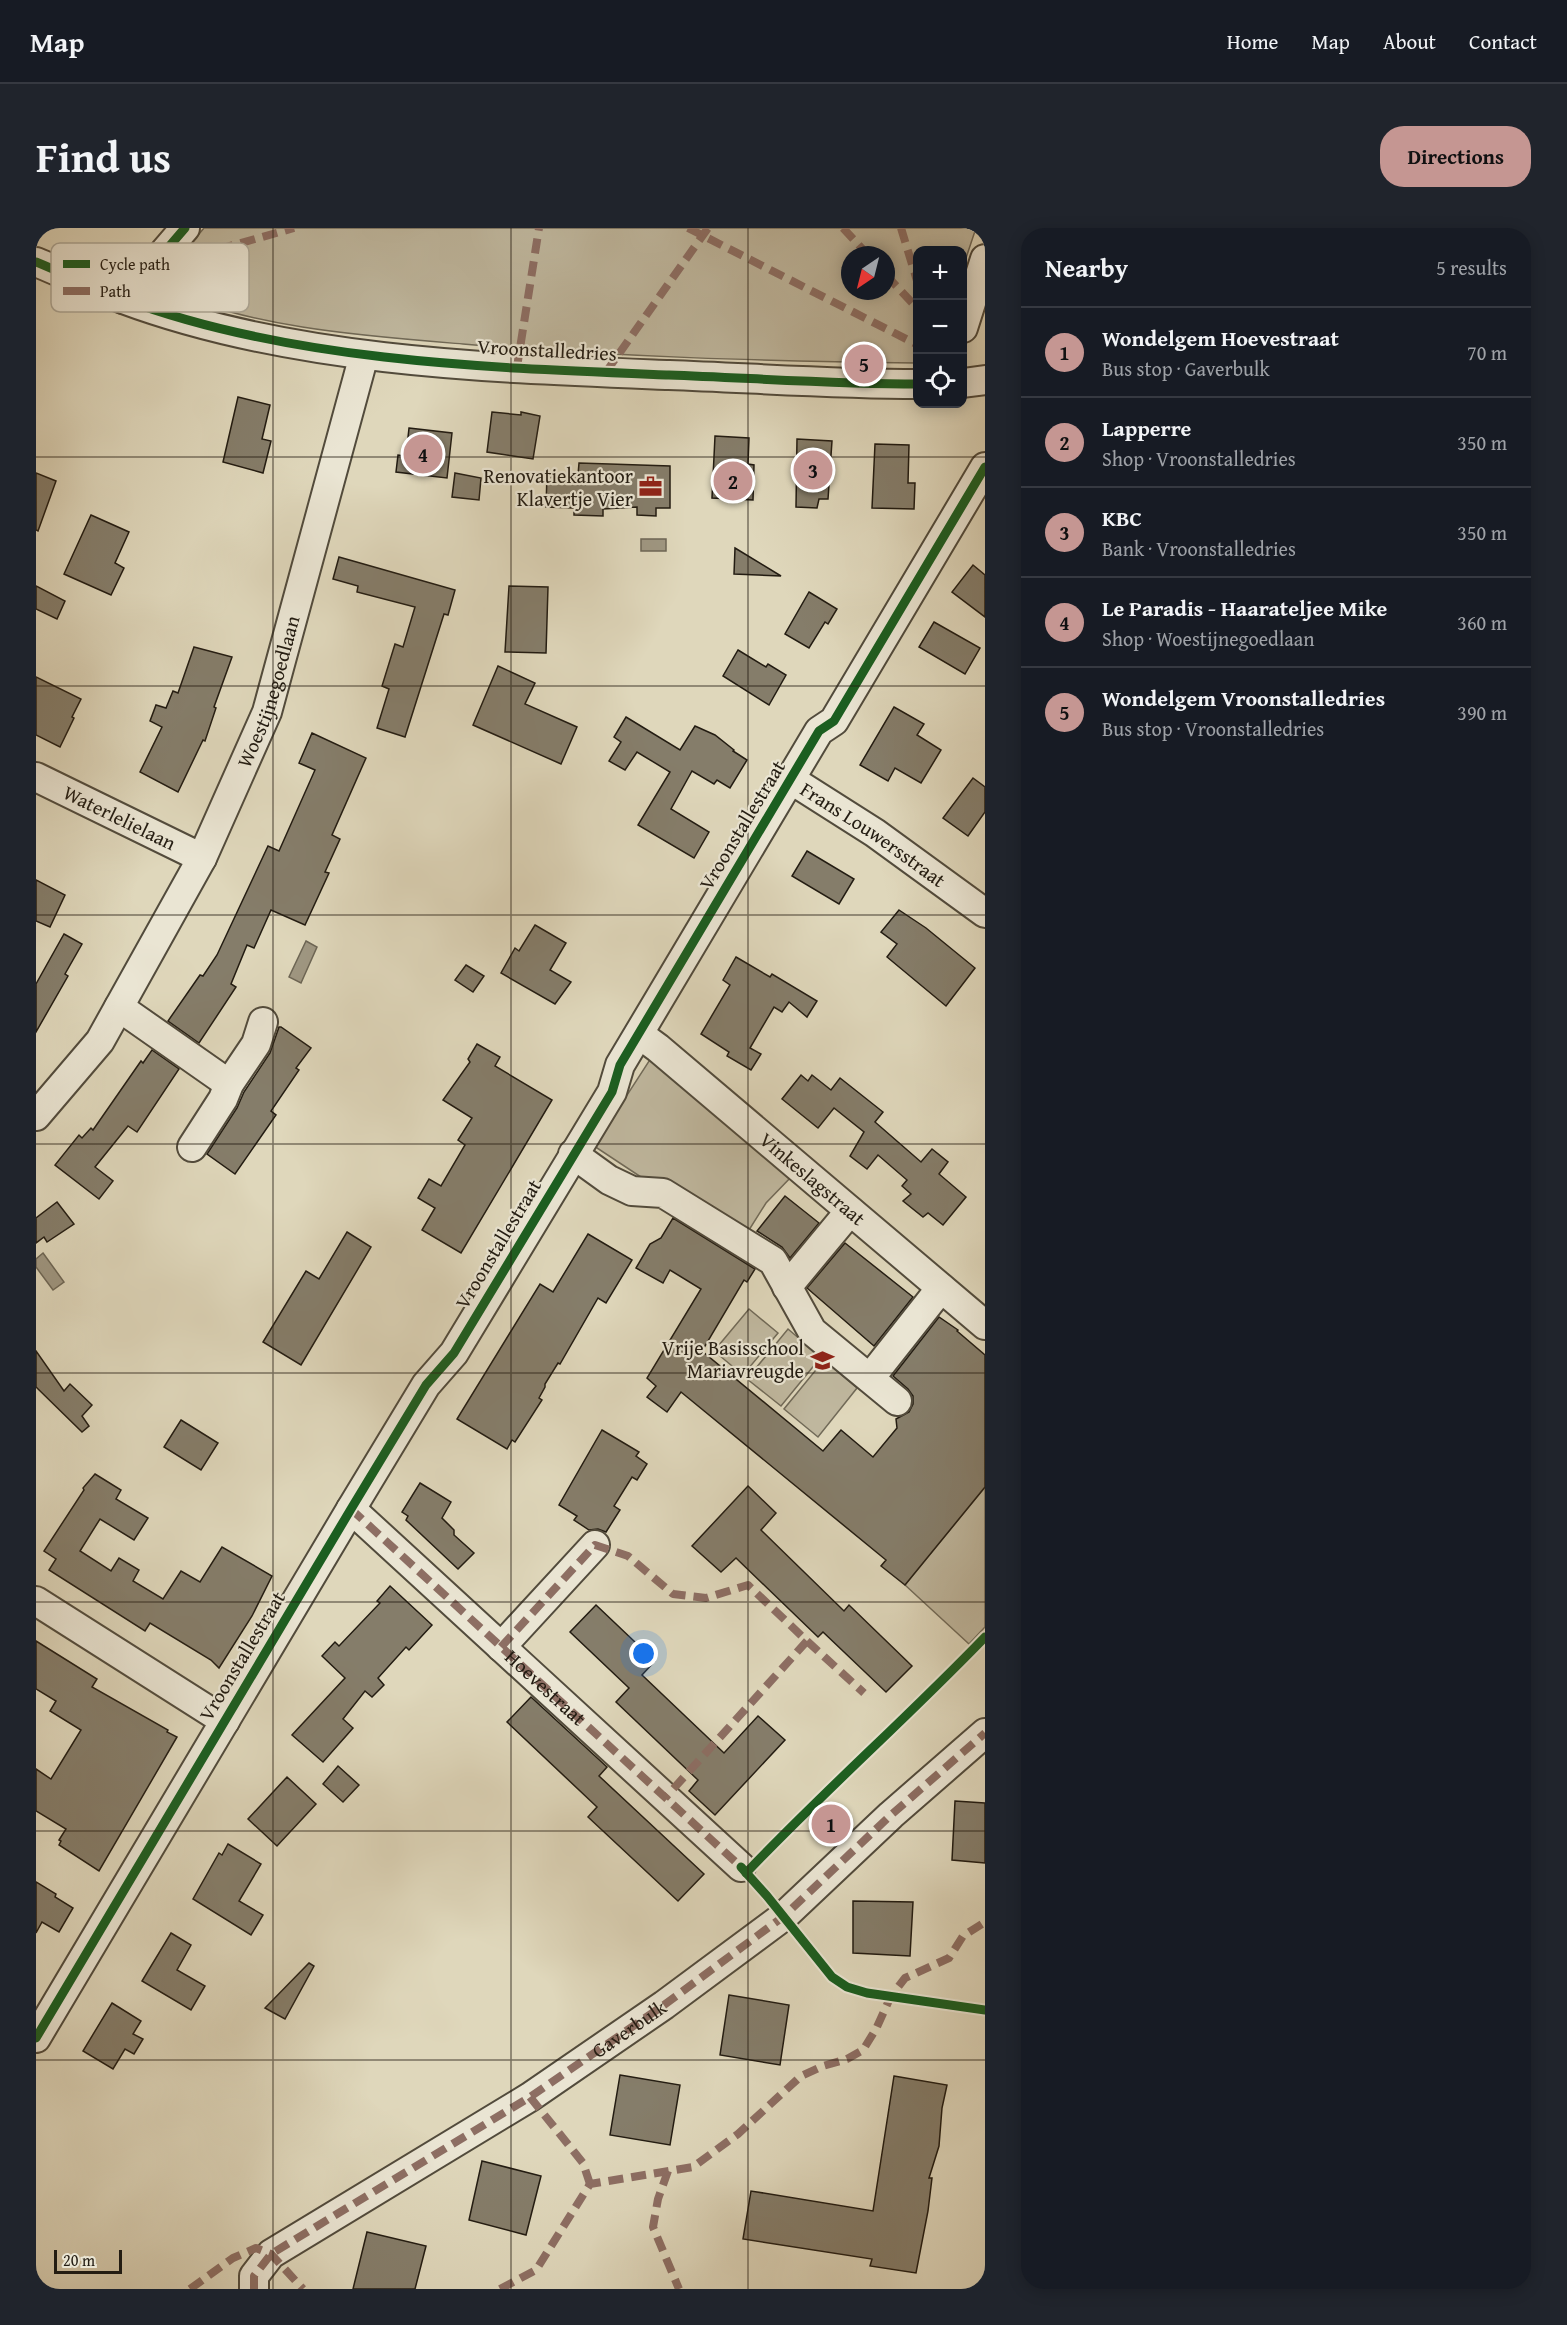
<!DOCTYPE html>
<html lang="en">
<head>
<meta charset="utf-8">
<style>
  :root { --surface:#171b24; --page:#20242c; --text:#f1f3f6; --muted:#9ea1a6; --line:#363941; --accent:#c59692 }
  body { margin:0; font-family:"Gentium Book Plus",serif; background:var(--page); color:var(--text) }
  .controls { position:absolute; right:18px; top:18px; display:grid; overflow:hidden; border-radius:12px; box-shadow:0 3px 15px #0003 }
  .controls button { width:54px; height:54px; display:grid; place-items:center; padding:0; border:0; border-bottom:2px solid var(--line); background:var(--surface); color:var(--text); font:30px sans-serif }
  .compass { position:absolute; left:805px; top:18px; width:54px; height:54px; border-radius:50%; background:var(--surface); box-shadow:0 3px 15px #0003; rotate:215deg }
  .scale { position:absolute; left:18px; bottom:15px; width:68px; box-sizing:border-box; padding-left:6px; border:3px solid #231c12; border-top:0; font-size:16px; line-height:21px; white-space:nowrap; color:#231c12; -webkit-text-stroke:4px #eae5d3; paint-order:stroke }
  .you { position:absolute; left:608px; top:1426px; width:21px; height:21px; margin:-15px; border:4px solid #fff; border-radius:50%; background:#1a73e8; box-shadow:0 0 0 9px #1a73e833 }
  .badge { display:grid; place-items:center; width:39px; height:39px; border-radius:50%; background:var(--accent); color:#111; font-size:20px; font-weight:700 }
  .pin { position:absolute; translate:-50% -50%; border:3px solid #fff; box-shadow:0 2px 6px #0006 }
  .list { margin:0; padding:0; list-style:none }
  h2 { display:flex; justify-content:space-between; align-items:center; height:78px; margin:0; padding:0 24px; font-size:26px }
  h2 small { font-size:20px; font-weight:400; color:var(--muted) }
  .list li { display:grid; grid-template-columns:39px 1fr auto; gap:18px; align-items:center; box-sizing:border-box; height:90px; padding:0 24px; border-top:2px solid var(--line) }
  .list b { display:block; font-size:22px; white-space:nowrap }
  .list p { margin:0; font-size:20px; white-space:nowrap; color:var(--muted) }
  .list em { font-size:20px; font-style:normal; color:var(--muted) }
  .icon { flex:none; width:33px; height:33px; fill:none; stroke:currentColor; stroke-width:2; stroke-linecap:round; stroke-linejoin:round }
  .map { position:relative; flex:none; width:949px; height:2061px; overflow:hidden; border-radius:24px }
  header { display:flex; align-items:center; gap:36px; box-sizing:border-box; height:84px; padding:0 30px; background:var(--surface); border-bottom:2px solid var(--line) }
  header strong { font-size:28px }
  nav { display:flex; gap:33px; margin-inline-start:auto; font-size:21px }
  .intro { display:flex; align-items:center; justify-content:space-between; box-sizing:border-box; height:144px; padding:0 36px }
  h1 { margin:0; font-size:42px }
  .button { padding:15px 27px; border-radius:24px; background:var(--accent); color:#111; font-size:21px; font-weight:700 }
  main { display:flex; gap:36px; padding:0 36px }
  aside { flex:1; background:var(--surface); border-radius:24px; box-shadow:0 3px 15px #0003 }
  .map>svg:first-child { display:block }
</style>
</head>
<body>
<header>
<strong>Map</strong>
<nav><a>Home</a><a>Map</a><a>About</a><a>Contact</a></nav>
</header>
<div class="intro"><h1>Find us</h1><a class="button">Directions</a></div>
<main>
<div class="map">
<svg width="949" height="2061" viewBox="0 0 949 2061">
  <rect width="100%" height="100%" fill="#dfd7bb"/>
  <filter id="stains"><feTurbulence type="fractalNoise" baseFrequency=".00333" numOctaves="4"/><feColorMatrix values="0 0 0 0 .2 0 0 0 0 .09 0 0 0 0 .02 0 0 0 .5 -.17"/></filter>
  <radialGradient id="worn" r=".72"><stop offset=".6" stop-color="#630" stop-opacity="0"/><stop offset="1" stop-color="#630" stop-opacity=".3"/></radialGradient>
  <g fill="#bfb79e" stroke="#716a58" stroke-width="1.5" fill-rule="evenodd">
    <path d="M168,0H940L927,39V22H882L881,135C730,133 578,129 427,116C326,108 213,100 120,58ZM814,27H850V63H814Z"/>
    <polygon points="615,830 756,948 730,975 713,1002 617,957 558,918"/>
    <polygon points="713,1081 742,1105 707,1147 678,1123"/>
    <polygon points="752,1101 785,1129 745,1178 711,1151"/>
    <polygon points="788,1132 821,1160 782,1209 748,1181"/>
    <polygon points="949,1259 949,1399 933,1416 869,1357"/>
  </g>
  <g fill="#9f9782" stroke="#6d6655" stroke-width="1.5">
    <rect x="605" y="311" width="25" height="12"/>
    <polygon points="270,713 281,719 265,755 253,749"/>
    <polygon points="7,1025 28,1054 17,1062 0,1039 0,1031"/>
  </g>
  <g fill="#857d6a" stroke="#231c12" stroke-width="1.5">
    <polygon points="202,169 234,177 226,211 235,213 227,245 187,234"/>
    <polygon points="456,184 485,187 485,184 504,188 497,231 451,224"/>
    <polygon points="373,200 416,205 411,250 360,244 362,227 370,228"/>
    <polygon points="679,208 713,210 712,236 718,237 717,272 676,270"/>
    <polygon points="761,211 796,213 792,271 783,271 781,280 760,279"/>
    <polygon points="839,216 873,217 872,255 879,255 878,281 836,280"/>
    <polygon points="543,235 634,238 634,280 620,280 620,288 601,287 601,279 567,281 567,288 538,287 538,280 510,279 511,247 542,247"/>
    <polygon points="0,245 20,253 2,303 0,302"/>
    <polygon points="419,245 445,250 443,272 416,269"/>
    <polygon points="55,287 93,304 79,335 88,340 75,367 28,346"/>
    <polygon points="699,320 745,348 698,346"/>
    <polygon points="303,329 419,362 412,387 408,386 369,509 341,500 353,461 346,458 359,416 367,419 379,379 321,364 322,358 297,351"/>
    <polygon points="937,337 949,347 949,389 916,364"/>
    <polygon points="0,358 29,373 21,391 0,381"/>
    <polygon points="473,358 512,359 510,425 469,424"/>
    <polygon points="773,364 801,381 792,396 789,394 773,420 749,406"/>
    <polygon points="898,394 944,420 929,446 883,419"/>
    <polygon points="158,419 196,429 178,479 180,480 169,513 167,512 142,564 104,544 126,499 114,493 120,477 130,480 137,463 142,465"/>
    <polygon points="702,422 730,439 732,436 750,447 733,477 687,448"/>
    <polygon points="462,438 499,455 489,476 541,499 525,536 437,497"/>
    <polygon points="0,449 45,471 36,489 38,490 24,519 0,507"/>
    <polygon points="858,479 888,496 881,507 905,522 885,555 859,540 852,553 824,537"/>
    <polygon points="590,489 644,522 659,498 679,507 698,522 697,523 711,532 694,560 681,552 678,556 656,543 635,581 673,604 658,630 602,597 634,544 601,524 589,542 573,533 585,514 578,509"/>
    <polygon points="276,505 330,530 296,607 304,611 289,644 293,645 269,697 235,682 218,720 211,717 195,756 200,759 163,815 132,793 164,747 167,748 181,727 232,618 243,623 279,542 263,535"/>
    <polygon points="937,550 949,559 949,584 932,608 907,590"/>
    <polygon points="771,623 818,651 803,676 756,648"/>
    <polygon points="0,652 29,667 14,699 0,693"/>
    <polygon points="863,682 890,700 939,740 910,778 851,729 861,716 845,704"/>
    <polygon points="499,697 530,715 514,742 535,754 519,776 465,745 479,720 483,723"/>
    <polygon points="28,706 46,716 29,746 32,748 0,804 0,756"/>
    <polygon points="700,729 734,749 736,746 781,773 771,789 753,774 746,784 738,779 714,820 725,826 715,842 691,828 693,824 665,806 694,757 687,752"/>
    <polygon points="430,737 448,748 437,764 419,752"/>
    <polygon points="243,799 245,799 275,820 260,840 263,842 235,883 240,887 199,946 171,926 201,880 208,864 234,825"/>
    <polygon points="441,816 464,829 459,838 516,872 425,1025 386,1002 399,980 382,970 393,951 405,958 429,917 422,912 436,890 407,872 434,834 432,831"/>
    <polygon points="116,822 143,841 101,904 92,898 59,939 77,953 63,971 19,937 43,907 46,910 55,900 57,902 105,833 107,835"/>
    <polygon points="765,847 772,853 776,847 795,862 804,850 847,884 839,894 885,934 896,921 912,934 903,946 930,969 907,997 892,985 887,989 867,973 875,966 866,958 871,952 842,927 831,941 814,928 828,904 798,880 782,900 746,871"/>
    <polygon points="749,968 783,995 754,1030 746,1019 721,1003"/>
    <polygon points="21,974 38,996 11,1014 8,1009 0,1015 0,990"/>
    <polygon points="637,990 719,1041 711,1054 708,1052 666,1123 787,1223 805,1202 837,1229 861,1200 860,1191 873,1184 877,1176 877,1168 872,1161 857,1148 903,1089 922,1102 921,1103 949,1127 949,1259 869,1357 845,1338 850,1332 645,1164 631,1184 611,1169 620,1158 611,1150 665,1061 634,1042 627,1055 600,1040 614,1016 625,1010"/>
    <polygon points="311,1004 335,1019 265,1137 227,1114 270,1043 283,1051"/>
    <polygon points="552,1006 596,1032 570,1075 562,1070 524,1136 522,1135 509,1156 509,1159 503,1170 506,1172 479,1214 476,1212 471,1221 421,1191 504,1056 517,1064"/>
    <polygon points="809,1015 877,1069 838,1118 771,1060"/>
    <polygon points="0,1123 28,1163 34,1156 56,1177 46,1188 53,1198 46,1204 0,1159"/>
    <polygon points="145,1192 182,1215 165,1242 128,1219"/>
    <polygon points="566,1202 603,1224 600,1228 611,1236 601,1252 596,1249 578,1278 584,1282 570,1304 562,1301 553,1302 538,1292 541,1288 523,1277"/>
    <polygon points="59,1246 85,1262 80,1271 112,1290 98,1312 64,1291 44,1323 75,1343 83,1330 103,1342 97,1353 127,1371 145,1343 164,1354 186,1319 236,1348 216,1388 183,1440 175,1432 114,1395 109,1403 13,1342 20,1331 8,1323 48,1262 47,1260"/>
    <polygon points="384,1255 415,1274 406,1290 418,1302 418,1307 438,1325 422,1341 370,1292 372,1288 366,1284"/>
    <polygon points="712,1258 740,1285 725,1302 808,1383 813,1377 876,1438 850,1464 787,1404 782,1409 700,1330 685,1344 656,1318"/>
    <polygon points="354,1358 396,1397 373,1422 370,1419 342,1450 348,1457 336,1469 329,1463 307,1491 317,1500 287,1534 256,1507 309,1450 286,1428 299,1414 303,1418 344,1375 341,1373"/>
    <polygon points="560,1377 619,1433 606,1447 688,1525 722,1488 749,1512 679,1587 653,1563 662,1552 580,1474 593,1460 534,1404"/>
    <polygon points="0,1413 61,1451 56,1459 132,1502 131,1504 141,1509 63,1643 23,1617 25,1613 23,1612 30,1601 0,1583 0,1541 15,1551 45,1502 14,1483 20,1473 0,1461"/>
    <polygon points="495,1469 571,1539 563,1548 668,1646 642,1673 552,1589 561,1579 471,1494"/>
    <polygon points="302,1538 323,1557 307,1574 287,1556"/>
    <polygon points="251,1549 280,1576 241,1618 212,1591"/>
    <polygon points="919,1573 949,1575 949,1635 916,1632"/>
    <polygon points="192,1616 225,1636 203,1673 227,1687 215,1707 157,1671 183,1625 186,1627"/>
    <polygon points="0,1654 20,1666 19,1669 37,1680 23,1704 6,1694 0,1705"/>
    <polygon points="817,1673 877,1674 874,1728 817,1725"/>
    <polygon points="135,1705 155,1717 141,1742 169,1758 155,1782 106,1753"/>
    <polygon points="273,1735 278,1738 249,1791 229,1780"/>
    <polygon points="693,1767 753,1777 744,1837 684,1827"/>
    <polygon points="76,1775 105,1793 97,1806 107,1811 98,1826 89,1821 77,1841 47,1823"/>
    <polygon points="584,1847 644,1857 634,1917 574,1907"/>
    <polygon points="858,1848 911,1857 906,1880 903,1918 893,1950 896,1950 892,1983 880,2045 834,2038 836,2031 707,2011 715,1963 837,1983"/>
    <polygon points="446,1933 505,1948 490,2007 433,1992"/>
    <polygon points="331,2004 390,2018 379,2061 317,2061"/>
  </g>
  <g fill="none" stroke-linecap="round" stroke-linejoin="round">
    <defs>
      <g id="minor">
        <path d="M0,34C29,46 58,60 87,71C256,134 454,140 633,147C715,150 799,156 882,156"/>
        <polyline points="88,71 149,0"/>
        <polyline points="927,100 949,31"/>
        <polyline points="927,155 949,152"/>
        <path id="s1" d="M0,549L166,630"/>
        <path id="s2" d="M754,551L839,605L949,685"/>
        <polyline points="83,779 193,856"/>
        <path id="s3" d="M603,806L622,820L949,1097"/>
        <path id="s4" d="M0,888L64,813L166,630L231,484L328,127"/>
        <polyline points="156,919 187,871 193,856 220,816 227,794"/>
        <polyline points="537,926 573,952 596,963 627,965 737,1033 776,1103 861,1173"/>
        <polyline points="751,1059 814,983"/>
        <polyline points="834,1150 905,1060"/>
        <path id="s5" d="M315,1281L705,1639"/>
        <polyline points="0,1373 189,1493"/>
        <polyline points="465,1419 559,1317"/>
        <polyline points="0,1810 315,1281 390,1157 418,1125 576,864 584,837 783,503 798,493 949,239"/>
        <polyline points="218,2061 218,2048 235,2026 494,1869 628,1777 748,1688 855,1587 949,1505"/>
      </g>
    </defs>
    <use href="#minor" stroke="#524b3c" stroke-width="32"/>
    <use href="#minor" stroke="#eae5d3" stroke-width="28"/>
    <g stroke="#8d6e63" stroke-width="8" stroke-dasharray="15 8" stroke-linecap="butt">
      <polyline points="652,0 882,117"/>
      <polyline points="807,0 832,27"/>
      <polyline points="865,0 882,56"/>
      <polyline points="116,40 258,0"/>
      <polyline points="850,47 882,81"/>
      <polyline points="481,139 503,0"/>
      <polyline points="570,144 672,0"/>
      <polyline points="315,1281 705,1639"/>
      <polyline points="771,1413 828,1465"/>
      <polyline points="465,1419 559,1317 592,1328 637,1366 670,1370 712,1357 771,1413 629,1570"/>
      <polyline points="494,1869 547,1935 554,1956"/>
      <polyline points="632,1943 622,1971 617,1999 643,2061"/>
      <polyline points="154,2061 197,2030 220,2020 235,2026 267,2061"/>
      <path id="s6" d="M218,2061V2048L235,2026L494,1869L628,1777L748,1688L855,1587L949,1505"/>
      <polyline points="464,2061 500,2042 554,1956 657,1939 702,1906 765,1848 787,1838 811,1831 827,1822 840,1801 855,1768 869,1750 913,1730 927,1708 949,1694"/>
    </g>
    <defs>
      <g id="cycleway">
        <path d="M0,34C29,46 58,60 87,71C256,134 454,140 633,147C715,150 799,156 882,156"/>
        <polyline points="88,71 149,0"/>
        <polyline points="705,1639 731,1668 796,1749 811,1759 831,1765 949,1782"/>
        <path d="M710,1645C787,1564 871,1490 949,1409"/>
        <polyline points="0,1810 315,1281 390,1157 418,1125 576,864 584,837 783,503 798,493 949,239"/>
      </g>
    </defs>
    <use href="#cycleway" stroke="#eae5d3" stroke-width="13"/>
    <use href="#cycleway" stroke="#1b5e20" stroke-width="9"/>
  </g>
  <path fill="none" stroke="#231c12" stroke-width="1.5" stroke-opacity="0.55" d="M237,0V2061M475,0V2061M712,0V2061M0,229H949M0,458H949M0,687H949M0,916H949M0,1145H949M0,1374H949M0,1603H949M0,1832H949"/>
  <defs>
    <symbol id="office-bare" viewBox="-9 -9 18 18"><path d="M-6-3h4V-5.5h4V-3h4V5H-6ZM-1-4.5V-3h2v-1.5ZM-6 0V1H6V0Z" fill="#8f2418" stroke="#eae5d3" stroke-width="2.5" paint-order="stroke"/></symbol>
    <symbol id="school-bare" viewBox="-9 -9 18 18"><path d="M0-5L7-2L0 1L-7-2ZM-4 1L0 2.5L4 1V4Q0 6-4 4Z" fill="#8f2418" stroke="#eae5d3" stroke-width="2.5" paint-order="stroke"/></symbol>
  </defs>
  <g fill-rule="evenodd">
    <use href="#office-bare" x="598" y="242" width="33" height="33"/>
    <use href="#school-bare" x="770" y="1116" width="33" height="33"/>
  </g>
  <g text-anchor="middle" stroke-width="4.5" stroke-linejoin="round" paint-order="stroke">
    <g font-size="20" fill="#231c12" stroke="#eae5d3">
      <text transform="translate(511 122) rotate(3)" y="7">Vroonstalledries</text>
      <text dy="7" stroke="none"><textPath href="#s4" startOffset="488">Woestijnegoedlaan</textPath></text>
      <text dy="7" stroke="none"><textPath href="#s1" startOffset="93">Waterlelielaan</textPath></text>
      <text transform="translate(706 597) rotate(-59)" y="7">Vroonstallestraat</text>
      <text dy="7" stroke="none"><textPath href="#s2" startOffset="100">Frans Louwersstraat</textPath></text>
      <text dy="7" stroke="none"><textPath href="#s3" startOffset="226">Vinkeslagstraat</textPath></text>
      <text transform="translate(462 1016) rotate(-59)" y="7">Vroonstallestraat</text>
      <text transform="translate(206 1428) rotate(-59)" y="7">Vroonstallestraat</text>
      <text dy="7" stroke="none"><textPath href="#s5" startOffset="264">Hoevestraat</textPath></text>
      <text dy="7" stroke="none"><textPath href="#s6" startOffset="464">Gaverbulk</textPath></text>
    </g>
    <g font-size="20" fill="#231c12" stroke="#eae5d3" text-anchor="end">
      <text x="597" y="255">Renovatiekantoor<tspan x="597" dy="23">Klavertje Vier</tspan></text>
      <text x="768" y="1127">Vrije Basisschool<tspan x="768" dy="23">Mariavreugde</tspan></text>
    </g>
  </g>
  <rect x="15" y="15" width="198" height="69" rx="9" fill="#eae5d3" stroke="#aea999" stroke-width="1.5"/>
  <rect x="27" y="32" width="27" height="8" fill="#1b5e20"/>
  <rect x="27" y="59" width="27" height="8" fill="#8d6e63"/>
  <g font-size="16" fill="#231c12">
    <text x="64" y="42">Cycle path</text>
    <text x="64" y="69">Path</text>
  </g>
  <rect width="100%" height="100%" filter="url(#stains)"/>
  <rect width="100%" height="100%" fill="url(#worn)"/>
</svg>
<div class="controls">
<button>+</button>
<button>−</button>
<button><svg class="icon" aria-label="locate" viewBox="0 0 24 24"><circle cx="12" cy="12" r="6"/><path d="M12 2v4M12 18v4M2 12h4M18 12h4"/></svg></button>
</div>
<svg class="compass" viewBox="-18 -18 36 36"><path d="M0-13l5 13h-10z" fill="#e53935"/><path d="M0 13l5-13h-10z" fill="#9ea1a6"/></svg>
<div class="scale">20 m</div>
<div class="you"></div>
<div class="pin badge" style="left:795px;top:1596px">1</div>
<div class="pin badge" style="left:697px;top:253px">2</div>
<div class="pin badge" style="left:777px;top:242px">3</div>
<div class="pin badge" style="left:387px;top:226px">4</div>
<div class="pin badge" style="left:828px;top:136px">5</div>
</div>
<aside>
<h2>Nearby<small>5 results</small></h2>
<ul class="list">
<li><span class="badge">1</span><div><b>Wondelgem Hoevestraat</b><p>Bus stop · Gaverbulk</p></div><em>70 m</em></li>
<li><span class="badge">2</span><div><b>Lapperre</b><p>Shop · Vroonstalledries</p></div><em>350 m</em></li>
<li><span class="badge">3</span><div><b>KBC</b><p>Bank · Vroonstalledries</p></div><em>350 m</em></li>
<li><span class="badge">4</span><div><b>Le Paradis - Haarateljee Mike</b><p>Shop · Woestijnegoedlaan</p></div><em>360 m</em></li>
<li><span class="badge">5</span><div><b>Wondelgem Vroonstalledries</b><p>Bus stop · Vroonstalledries</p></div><em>390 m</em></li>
</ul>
</aside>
</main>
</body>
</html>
